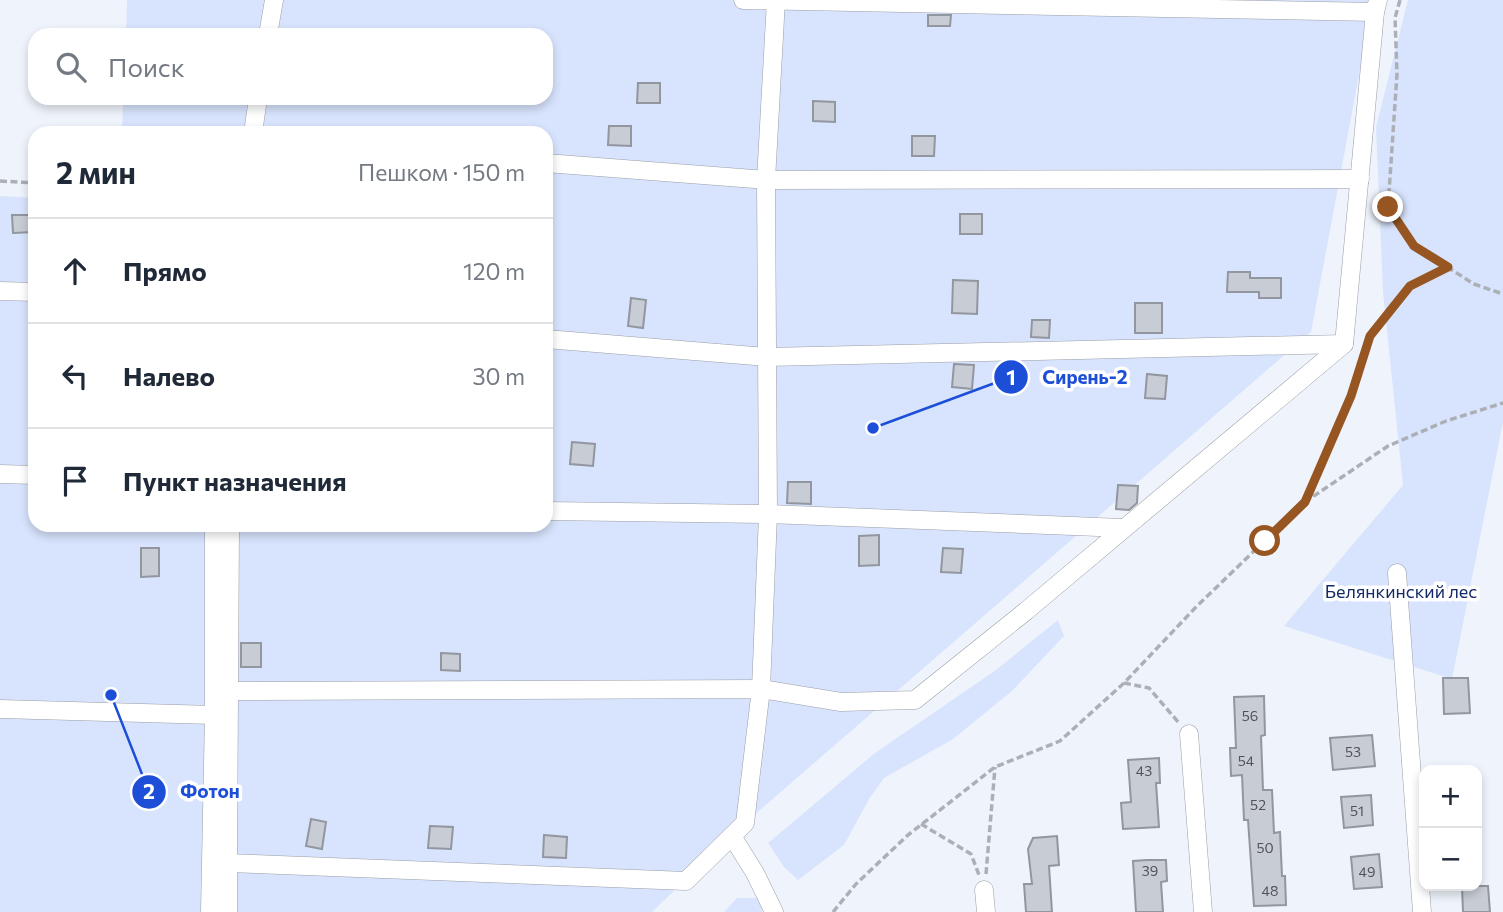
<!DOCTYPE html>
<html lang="ru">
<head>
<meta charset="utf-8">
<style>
  :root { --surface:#fff; --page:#f6f6f7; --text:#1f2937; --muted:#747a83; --line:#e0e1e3 }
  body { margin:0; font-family:Commissioner,sans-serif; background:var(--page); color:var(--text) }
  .controls { position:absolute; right:21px; bottom:21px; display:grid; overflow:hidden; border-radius:14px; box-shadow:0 4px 10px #0003 }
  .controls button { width:63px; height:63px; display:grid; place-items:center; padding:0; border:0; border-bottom:2px solid var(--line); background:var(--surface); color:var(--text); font:35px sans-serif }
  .stop { position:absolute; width:21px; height:21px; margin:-16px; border:5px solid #965521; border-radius:50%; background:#fff }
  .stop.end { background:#965521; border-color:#fff; box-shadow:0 2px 7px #0008 }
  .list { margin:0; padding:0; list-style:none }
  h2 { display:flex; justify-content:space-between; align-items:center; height:91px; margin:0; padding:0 28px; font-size:30px }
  h2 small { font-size:23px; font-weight:400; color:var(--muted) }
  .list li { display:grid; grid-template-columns:46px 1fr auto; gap:21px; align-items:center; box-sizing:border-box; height:105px; padding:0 28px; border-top:2px solid var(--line) }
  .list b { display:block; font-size:26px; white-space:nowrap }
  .list em { font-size:23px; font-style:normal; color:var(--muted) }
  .icon { flex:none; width:38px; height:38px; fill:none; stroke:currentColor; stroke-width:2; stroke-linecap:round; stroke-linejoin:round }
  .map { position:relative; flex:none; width:1503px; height:912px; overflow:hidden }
  .search { position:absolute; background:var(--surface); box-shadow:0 4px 10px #0003; left:28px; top:28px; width:525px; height:77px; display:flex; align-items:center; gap:18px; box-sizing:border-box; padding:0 24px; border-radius:21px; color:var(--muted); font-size:26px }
  .panel { position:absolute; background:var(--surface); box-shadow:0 4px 10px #0003; left:28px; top:126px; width:525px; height:406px; border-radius:21px }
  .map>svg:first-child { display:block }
</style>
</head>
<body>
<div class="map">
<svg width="1503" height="912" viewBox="0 0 1503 912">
  <rect width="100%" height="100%" fill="#eff4fc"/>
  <g fill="#d8e4fd">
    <polygon points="127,0 1373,0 1311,332 745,823 652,912 0,912 0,196 35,198 35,525 546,525 546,133 122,133 123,98 546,98 546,35 126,35"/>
    <polygon points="1408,0 1503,0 1503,422 1452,679 1284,626 1403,485 1383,292 1376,127"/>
    <polygon points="1058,620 1064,636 1012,691 953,739 884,778 869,799 844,845 798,880 784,867 768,843 875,753 996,670"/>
    <polygon points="737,898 759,898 762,912 724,912"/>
  </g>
  <g fill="#c8ccd5" stroke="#92969e" stroke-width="2">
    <polygon points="928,15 951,15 950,26 928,26"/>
    <polygon points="638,83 660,83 660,103 637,103"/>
    <polygon points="813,101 835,102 835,122 813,121"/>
    <polygon points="609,126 631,126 631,146 608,145"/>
    <polygon points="912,136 935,136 934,156 912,156"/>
    <rect x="960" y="214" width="22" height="20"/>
    <polygon points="12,215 33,215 34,232 13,233"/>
    <polygon points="1228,272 1250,272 1250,278 1281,278 1281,298 1259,298 1259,292 1227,292"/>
    <polygon points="953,280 978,281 977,314 952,313"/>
    <polygon points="631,298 646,300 643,328 628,326"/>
    <rect x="1135" y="303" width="27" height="30"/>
    <polygon points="1032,320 1050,320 1049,338 1031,337"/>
    <polygon points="954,364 974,365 972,389 952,387"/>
    <polygon points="1147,374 1167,376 1165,399 1145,398"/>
    <polygon points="572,442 595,444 593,466 570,464"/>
    <polygon points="788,482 811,482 811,504 787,503"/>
    <polygon points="1118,485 1138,486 1137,503 1129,510 1116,509"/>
    <polygon points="879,535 879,565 859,566 859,536"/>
    <polygon points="141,548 159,548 159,576 141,577"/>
    <polygon points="943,548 963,549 961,573 941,572"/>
    <rect x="241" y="643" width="20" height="24"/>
    <polygon points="441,653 460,654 460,671 441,670"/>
    <polygon points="1443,678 1468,678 1470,713 1444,714"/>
    <polygon points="1264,696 1265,735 1261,736 1263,790 1272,790 1274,833 1280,832 1282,876 1285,876 1286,905 1254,906 1248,820 1244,820 1242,775 1231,776 1230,748 1236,748 1234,697"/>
    <polygon points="1372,735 1375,766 1333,770 1330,738"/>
    <polygon points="1159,758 1160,783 1156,783 1159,827 1123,829 1121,803 1131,802 1128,760"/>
    <polygon points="1371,795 1373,825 1344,828 1341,797"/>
    <polygon points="311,819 326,822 322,849 306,846"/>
    <polygon points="430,826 453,827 451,849 428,848"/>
    <polygon points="544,835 567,837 566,858 543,857"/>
    <polygon points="1057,836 1059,865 1049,866 1052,912 1026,912 1024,884 1032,884 1028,849 1033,838"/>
    <polygon points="1379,854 1382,887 1354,889 1351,857"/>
    <polygon points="1147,860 1166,860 1167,881 1161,882 1163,912 1136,912 1133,861"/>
    <polygon points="1462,886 1488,886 1490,912 1463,912"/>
  </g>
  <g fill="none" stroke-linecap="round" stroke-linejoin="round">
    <defs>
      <g id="minor">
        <polyline points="743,0 1375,12"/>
        <polyline points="268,35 274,0"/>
        <polyline points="253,133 258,98"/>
        <polyline points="546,163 766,180 1360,179"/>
        <polyline points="0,291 35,292"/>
        <polyline points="546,339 767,357 1344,344"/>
        <polyline points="0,474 35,475"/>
        <polyline points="546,511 768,514 1123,528"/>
        <polyline points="230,525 228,863 686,881 745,823 761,689 768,514 766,180 776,0"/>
        <polyline points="1397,573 1422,912"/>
        <polyline points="228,691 761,689 841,702 915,700 1026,611 1344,344 1375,12 1378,0"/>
        <polyline points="0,709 214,715"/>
        <polyline points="1189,734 1203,912"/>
        <polyline points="732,836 755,873 774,912"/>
        <polyline points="984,890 986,912"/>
        <polyline points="210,912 214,715 214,525"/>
        <polyline points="228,912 228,863"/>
      </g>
    </defs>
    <use href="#minor" stroke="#9a9ea6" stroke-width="19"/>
    <g stroke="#acb0b6" stroke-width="3.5" stroke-dasharray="7 3.5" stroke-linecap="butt">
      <polyline points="1400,0 1395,18 1397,74 1388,207 1414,246 1474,284 1503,294"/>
      <polyline points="0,181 35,183"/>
      <polyline points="1306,499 1351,396 1371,336 1410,286 1448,267"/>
      <polyline points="1124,683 1149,688 1179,723"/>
      <polyline points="921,824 971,854 979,875"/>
      <polyline points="986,874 995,767"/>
      <polyline points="833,912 856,884 908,835 995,767 1060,741 1124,683 1197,606 1305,502 1388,446 1446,421 1503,403"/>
    </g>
    <use href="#minor" stroke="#fff" stroke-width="18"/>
  </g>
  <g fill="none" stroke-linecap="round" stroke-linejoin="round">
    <polyline stroke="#965521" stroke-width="9" points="1265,541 1305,502 1351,396 1370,336 1410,286 1448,267 1414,246 1388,207"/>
  </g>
  <g text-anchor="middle" stroke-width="7" stroke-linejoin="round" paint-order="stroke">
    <g font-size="14" fill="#505257">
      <text x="1250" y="721">56</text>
      <text x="1353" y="757">53</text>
      <text x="1246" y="766">54</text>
      <text x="1144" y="776">43</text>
      <text x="1258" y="810">52</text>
      <text x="1357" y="816">51</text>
      <text x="1265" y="853">50</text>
      <text x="1150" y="876">39</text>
      <text x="1367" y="877">49</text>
      <text x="1270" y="896">48</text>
    </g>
    <g font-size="18" fill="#142a68" stroke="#fff">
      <text x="1401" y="598">Белянкинский лес</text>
    </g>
  </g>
  <path fill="none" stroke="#1d4ed8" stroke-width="2.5" d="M873 428L1011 377M111 695L149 792"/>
  <g fill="#1d4ed8" stroke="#fff" stroke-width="2.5">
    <circle cx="873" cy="428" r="7"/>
    <circle cx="111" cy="695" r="7"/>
    <circle cx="1011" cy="377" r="18"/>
    <circle cx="149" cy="792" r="18"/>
  </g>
  <g font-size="21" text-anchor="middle" font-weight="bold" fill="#fff">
    <text x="1011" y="385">1</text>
    <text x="149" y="799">2</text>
  </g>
  <g font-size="19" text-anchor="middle" font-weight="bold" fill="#1d4ed8" stroke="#fff" stroke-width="7" stroke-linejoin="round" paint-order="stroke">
    <text x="1085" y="384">Сирень-2</text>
    <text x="210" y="798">Фотон</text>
  </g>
</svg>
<div class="controls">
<button>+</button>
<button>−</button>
</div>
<div class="stop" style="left:1265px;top:541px"></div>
<div class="stop end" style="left:1388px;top:207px"></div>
<div class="search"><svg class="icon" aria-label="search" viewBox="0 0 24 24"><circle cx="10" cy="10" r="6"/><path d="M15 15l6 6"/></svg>Поиск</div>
<section class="panel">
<h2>2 мин<small>Пешком · 150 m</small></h2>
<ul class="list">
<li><svg class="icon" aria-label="ahead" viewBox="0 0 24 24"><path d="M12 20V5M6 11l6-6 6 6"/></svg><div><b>Прямо</b></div><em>120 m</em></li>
<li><svg class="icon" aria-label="left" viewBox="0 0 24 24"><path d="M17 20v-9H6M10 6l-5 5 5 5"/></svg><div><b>Налево</b></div><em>30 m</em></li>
<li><svg class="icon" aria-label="arrive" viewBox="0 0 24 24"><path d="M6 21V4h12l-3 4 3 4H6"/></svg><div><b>Пункт назначения</b></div></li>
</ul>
</section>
</div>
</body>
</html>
